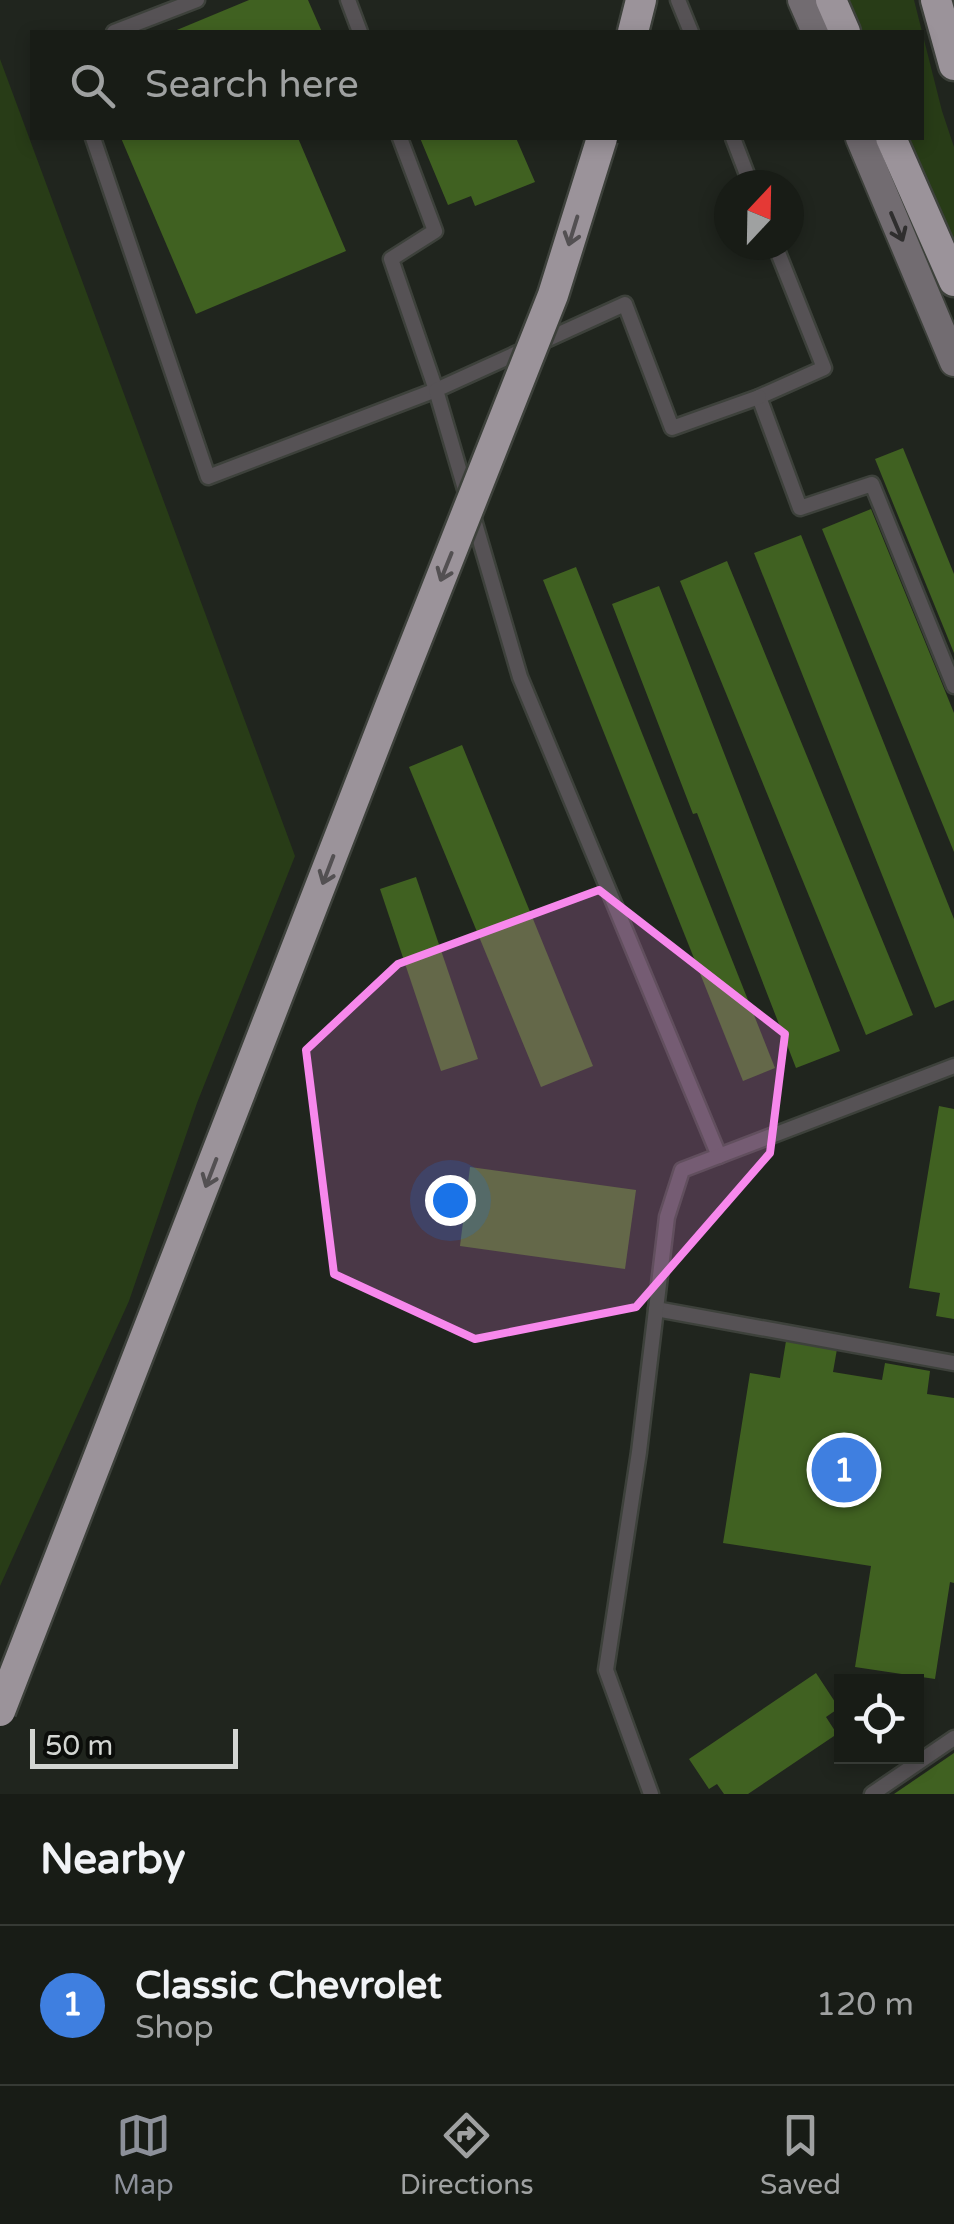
<!DOCTYPE html>
<html lang="en">
<head>
<meta charset="utf-8">
<style>
  :root { --surface:#181c16; --page:#252923; --text:#f1f3f6; --muted:#9fa1a1; --line:#363a35; --accent:#8c9099 }
  body { margin:0; font-family:"Varela Round",sans-serif; background:var(--page); color:var(--text) }
  .controls { position:absolute; right:30px; bottom:30px; display:grid; overflow:hidden; border-radius:0px; box-shadow:0 5px 15px #0003 }
  .controls button { width:90px; height:90px; display:grid; place-items:center; padding:0; border:0; border-bottom:2px solid var(--line); background:var(--surface); color:var(--text); font:50px sans-serif }
  .compass { position:absolute; left:714px; top:170px; width:90px; height:90px; border-radius:50%; background:var(--surface); box-shadow:0 5px 15px #0003; rotate:22deg }
  .scale { position:absolute; left:30px; bottom:25px; width:208px; box-sizing:border-box; padding-left:10px; border:5px solid #d3d6d2; border-top:0; font-size:28px; line-height:35px; white-space:nowrap; color:#d3d6d2; -webkit-text-stroke:8px #0b0d0a; paint-order:stroke }
  .you { position:absolute; left:450px; top:1200px; width:35px; height:35px; margin:-25px; border:8px solid #fff; border-radius:50%; background:#1a73e8; box-shadow:0 0 0 15px #1a73e833 }
  .badge { display:grid; place-items:center; width:65px; height:65px; border-radius:50%; background:var(--accent); color:#fff; font-size:32px; font-weight:700 }
  .pin { position:absolute; translate:-50% -50%; border:5px solid #fff; box-shadow:0 2px 10px #0006 }
  .list { margin:0; padding:0; list-style:none }
  h2 { display:flex; justify-content:space-between; align-items:center; height:130px; margin:0; padding:0 40px; font-size:42px }
  h2 small { font-size:32px; font-weight:400; color:var(--muted) }
  .list li { display:grid; grid-template-columns:65px 1fr auto; gap:30px; align-items:center; box-sizing:border-box; height:160px; padding:0 40px; border-top:2px solid var(--line) }
  .list b { display:block; font-size:38px; white-space:nowrap }
  .list p { margin:0; font-size:32px; white-space:nowrap; color:var(--muted) }
  .list em { font-size:32px; font-style:normal; color:var(--muted) }
  .icon { flex:none; width:55px; height:55px; fill:none; stroke:currentColor; stroke-width:2; stroke-linecap:round; stroke-linejoin:round }
  .map { position:relative; flex:none; width:954px; height:1794px; overflow:hidden }
  .search { position:absolute; background:var(--surface); box-shadow:0 5px 15px #0003; left:30px; right:30px; top:30px; height:110px; display:flex; align-items:center; gap:25px; box-sizing:border-box; padding:0 35px; border-radius:0px; color:var(--muted); font-size:38px }
  .sheet { height:290px; background:var(--surface) }
  nav { display:flex; justify-content:space-around; align-items:center; box-sizing:border-box; height:140px; border-top:2px solid var(--line); background:var(--surface); font-size:28px; color:var(--muted) }
  nav a { display:grid; justify-items:center; gap:5px }
  nav .on { color:var(--accent) }
  .map>svg:first-child { display:block }
</style>
</head>
<body>
<div class="map">
<svg width="954" height="1794" viewBox="0 0 954 1794">
  <rect width="100%" height="100%" fill="#20251e"/>
  <g fill="#283c17">
    <polygon points="841,0 914,0 942,111 954,147 954,258 901,138 922,138 922,32 854,32"/>
    <polygon points="0,59 295,856 197,1103 129,1301 0,1586"/>
  </g>
  <g fill="#406121">
    <polygon points="249,0 308,0 322,32 172,32"/>
    <polygon points="121,138 298,138 346,251 196,314"/>
    <polygon points="420,138 516,138 535,182 475,206 471,196 448,205"/>
    <polygon points="903,448 954,574 954,653 875,459"/>
    <polygon points="871,509 954,713 954,852 822,529"/>
    <polygon points="801,535 954,919 954,1000 935,1008 754,553"/>
    <polygon points="727,561 913,1015 866,1035 680,581"/>
    <polygon points="576,567 775,1068 743,1081 543,580"/>
    <polygon points="659,586 840,1051 796,1068 697,813 693,814 612,604"/>
    <polygon points="462,745 593,1066 541,1087 409,767"/>
    <polygon points="416,877 478,1059 441,1071 380,889"/>
    <polygon points="939,1106 954,1109 954,1319 936,1316 940,1293 909,1288"/>
    <polygon points="470,1167 636,1190 625,1269 460,1246"/>
    <polygon points="786,1341 837,1349 833,1372 882,1380 885,1363 930,1371 927,1394 954,1398 954,1583 950,1582 935,1679 855,1667 871,1566 723,1543 750,1373 780,1378"/>
    <polygon points="816,1673 839,1708 826,1717 837,1734 748,1794 724,1794 717,1784 709,1789 689,1759"/>
    <polygon points="954,1753 954,1794 894,1794"/>
  </g>
  <g fill="none" stroke-linecap="round" stroke-linejoin="round">
    <defs>
      <g id="service">
        <polyline points="348,0 360,32"/>
        <polyline points="678,0 691,32"/>
        <polyline points="114,32 197,0"/>
        <polyline points="93,138 208,477 436,390 391,259 435,231 400,138"/>
        <polyline points="733,138 751,185"/>
        <polyline points="775,245 824,368 759,397 800,508 872,484 954,686"/>
        <polyline points="719,1156 520,677 436,390 625,304 672,428 759,397"/>
        <polyline points="656,1309 954,1363"/>
        <polyline points="651,1794 606,1670 639,1452 667,1217 682,1170 954,1066"/>
        <polyline points="872,1794 954,1738"/>
      </g>
      <g id="secondary">
        <polyline points="802,0 816,32"/>
        <polyline points="860,138 954,362"/>
      </g>
      <g id="motorway">
        <polyline points="831,0 845,32"/>
        <polyline points="936,0 954,65"/>
        <polyline points="633,32 641,0"/>
        <polyline points="891,138 954,281"/>
      </g>
    </defs>
    <use href="#service" stroke="#3d413b" stroke-width="19"/>
    <use href="#secondary" stroke="#3d413b" stroke-width="32"/>
    <use href="#motorway" stroke="#3d413b" stroke-width="35"/>
    <use href="#service" stroke="#565255" stroke-width="14"/>
    <use href="#secondary" stroke="#726c71" stroke-width="28"/>
    <use href="#motorway" stroke="#9b939a" stroke-width="30"/>
    <defs>
      <polyline id="motorway-bridge" points="0,1711 391,704 553,295 602,138"/>
    </defs>
    <use href="#motorway-bridge" stroke="#3d413b" stroke-width="35" stroke-linecap="butt"/>
    <use href="#motorway-bridge" stroke="#9b939a" stroke-width="30"/>
  </g>
  <defs><path id="oneway-shaft" d="M-6 0H5M1.5-3L5.5 0L1.5 3" fill="none" stroke-width="1.6" stroke-linecap="round" stroke-linejoin="round" transform="scale(2.5)"/></defs>
  <use stroke="#2f2e2e" href="#oneway-shaft" transform="translate(897 227) rotate(67)"/>
  <g stroke="#535052">
    <use href="#oneway-shaft" transform="translate(573 231) rotate(107)"/>
    <use href="#oneway-shaft" transform="translate(446 567) rotate(112)"/>
    <use href="#oneway-shaft" transform="translate(328 870) rotate(111)"/>
    <use href="#oneway-shaft" transform="translate(211 1173) rotate(111)"/>
  </g>
  <path fill="#f788ec" fill-opacity="0.2" stroke="#f788ec" stroke-width="8" stroke-linejoin="round" d="M599,890L785,1034L770,1153L636,1307L475,1339L334,1274L306,1050L398,964Z"/>
</svg>
<div class="controls">
<button><svg class="icon" aria-label="locate" viewBox="0 0 24 24"><circle cx="12" cy="12" r="6"/><path d="M12 2v4M12 18v4M2 12h4M18 12h4"/></svg></button>
</div>
<svg class="compass" viewBox="-18 -18 36 36"><path d="M0-13l5 13h-10z" fill="#e53935"/><path d="M0 13l5-13h-10z" fill="#9fa1a1"/></svg>
<div class="scale">50 m</div>
<div class="you"></div>
<div class="pin badge" style="left:844px;top:1470px;background:#3f7fe0">1</div>
<div class="search"><svg class="icon" aria-label="search" viewBox="0 0 24 24"><circle cx="10" cy="10" r="6"/><path d="M15 15l6 6"/></svg>Search here</div>
</div>
<section class="sheet">
<h2>Nearby<small></small></h2>
<ul class="list">
<li><span class="badge" style="background:#3f7fe0">1</span><div><b>Classic Chevrolet</b><p>Shop</p></div><em>120 m</em></li>
</ul>
</section>
<nav>
<a class="on"><svg class="icon" aria-label="map" viewBox="0 0 24 24"><path d="M3 6l6-2 6 2 6-2v14l-6 2-6-2-6 2zM9 4v14M15 6v14"/></svg>Map</a>
<a><svg class="icon" aria-label="directions" viewBox="0 0 24 24"><path d="M12 3l9 9-9 9-9-9zM9 14v-3h6M13 9l2 2-2 2"/></svg>Directions</a>
<a><svg class="icon" aria-label="saved" viewBox="0 0 24 24"><path d="M7 4h10v16l-5-4-5 4z"/></svg>Saved</a>
</nav>
</body>
</html>
